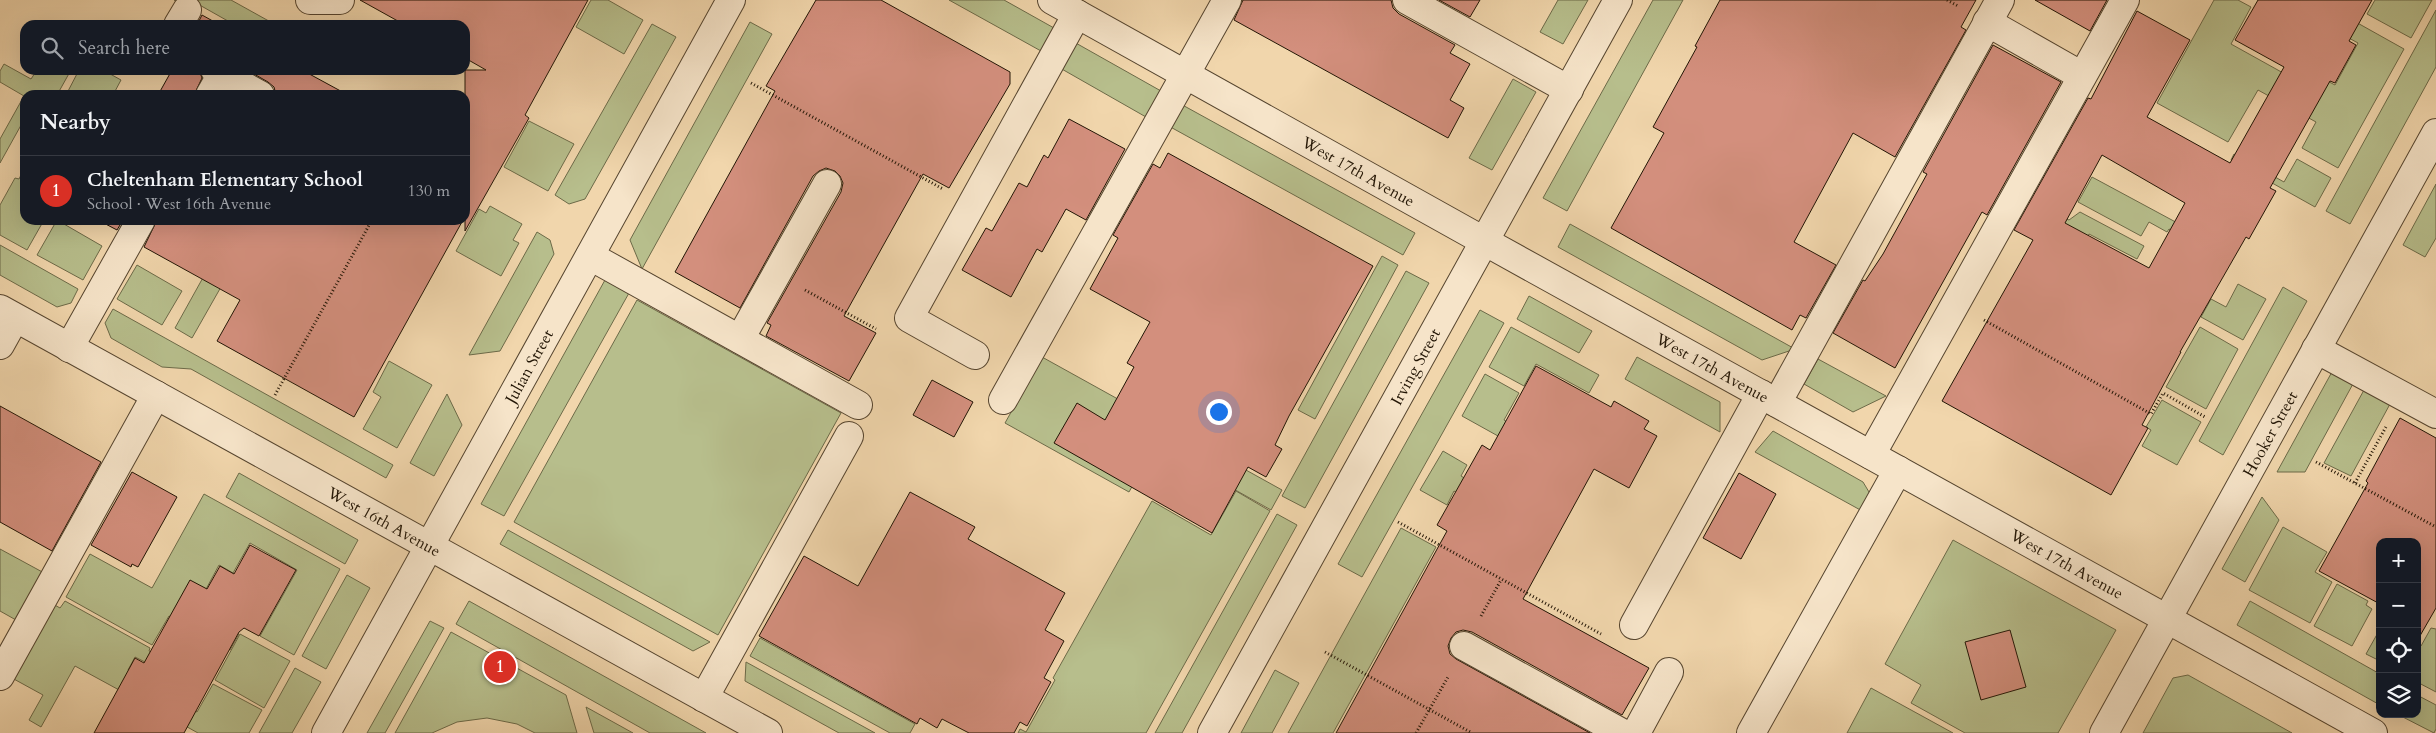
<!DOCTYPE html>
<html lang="en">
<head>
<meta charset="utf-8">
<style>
  :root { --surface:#171b24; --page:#20242c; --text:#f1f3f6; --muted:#9ea1a6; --line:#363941; --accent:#d93025 }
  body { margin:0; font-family:Cardo,serif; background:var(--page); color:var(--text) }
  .controls { position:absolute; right:15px; bottom:15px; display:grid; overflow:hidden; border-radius:10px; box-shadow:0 5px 20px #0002 }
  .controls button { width:45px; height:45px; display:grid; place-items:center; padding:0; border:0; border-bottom:1px solid var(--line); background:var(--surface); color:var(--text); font:25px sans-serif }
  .you { position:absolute; left:1218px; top:411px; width:18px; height:18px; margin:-12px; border:4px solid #fff; border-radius:50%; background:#1a73e8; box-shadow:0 0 0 8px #1a73e833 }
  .badge { display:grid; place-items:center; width:32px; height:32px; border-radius:50%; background:var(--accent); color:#fff; font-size:16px; font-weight:700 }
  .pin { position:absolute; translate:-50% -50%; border:2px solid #fff; box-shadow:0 1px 5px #0006 }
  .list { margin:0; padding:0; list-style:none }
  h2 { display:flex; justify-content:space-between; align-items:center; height:65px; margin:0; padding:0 20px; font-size:21px }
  h2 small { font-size:16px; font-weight:400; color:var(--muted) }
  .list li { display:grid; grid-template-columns:32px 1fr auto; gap:15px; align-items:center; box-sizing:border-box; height:70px; padding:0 20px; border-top:1px solid var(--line) }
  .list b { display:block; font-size:19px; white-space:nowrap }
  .list p { margin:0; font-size:16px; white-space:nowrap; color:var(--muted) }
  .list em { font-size:16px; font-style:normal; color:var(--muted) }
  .icon { flex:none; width:28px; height:28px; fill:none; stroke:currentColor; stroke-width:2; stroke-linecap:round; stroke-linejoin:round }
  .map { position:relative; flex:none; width:2436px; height:733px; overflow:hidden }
  .search { position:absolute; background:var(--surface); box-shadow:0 5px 20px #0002; left:20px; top:20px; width:450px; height:55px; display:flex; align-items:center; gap:12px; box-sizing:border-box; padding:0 18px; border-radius:15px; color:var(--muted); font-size:19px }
  .panel { position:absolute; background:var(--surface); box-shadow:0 5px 20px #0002; left:20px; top:90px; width:450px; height:135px; border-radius:15px }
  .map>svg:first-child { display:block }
</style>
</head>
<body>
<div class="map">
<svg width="2436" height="733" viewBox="0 0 2436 733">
  <rect width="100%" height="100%" fill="#f1d6ac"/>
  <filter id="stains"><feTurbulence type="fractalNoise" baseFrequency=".004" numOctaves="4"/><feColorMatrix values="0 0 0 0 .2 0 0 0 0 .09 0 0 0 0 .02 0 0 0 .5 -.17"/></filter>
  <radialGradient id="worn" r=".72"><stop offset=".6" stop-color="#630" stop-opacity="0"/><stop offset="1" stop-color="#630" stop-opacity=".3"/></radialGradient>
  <g fill="#b7be8c" stroke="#6c6a48">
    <polygon points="174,0 231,0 276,25 235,25 196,3 191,10"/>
    <polygon points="591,0 608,0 643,20 624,54 576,27"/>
    <polygon points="949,0 1004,0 1054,28 1041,51"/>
    <polygon points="1558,0 1588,0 1563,44 1540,32"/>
    <polygon points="1653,0 1683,0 1567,211 1543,198"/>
    <polygon points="2214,0 2238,0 2251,7 2231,44 2303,84 2310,72 2335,85 2358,43 2336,31 2345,16 2404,49 2338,168 2302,148 2316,122 2258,90 2228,142 2157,103"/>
    <polygon points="2375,0 2432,0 2411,38 2367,14"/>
    <polygon points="2436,10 2436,67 2350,224 2326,211"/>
    <polygon points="750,22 772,34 642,269 630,240"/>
    <polygon points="652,24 676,37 585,199 569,204 555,195"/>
    <polygon points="1074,42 1161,91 1146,117 1060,68"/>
    <polygon points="4,64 31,79 37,70 71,70 57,95 45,95 40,92 38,95 25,95 25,118 0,163 0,139 24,96 0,82 0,71"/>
    <polygon points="79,70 103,70 121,80 113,95 66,95"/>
    <polygon points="1513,79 1536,92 1492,170 1469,158"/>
    <polygon points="1177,102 1415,233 1403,255 1165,124"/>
    <polygon points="529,121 574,144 548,191 504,167"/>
    <polygon points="2234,154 2284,182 2297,159 2331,178 2315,207 2231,160"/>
    <polygon points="21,175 25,177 25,220 44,220 27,250 0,235 0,205 15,178 19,179"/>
    <polygon points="2092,177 2183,226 2178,234 2169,229 2167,232 2149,222 2141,236 2078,202"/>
    <polygon points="2436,184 2436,238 2425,257 2403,245"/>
    <polygon points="490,206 522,224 513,240 519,243 501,276 456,251 479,209 486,213"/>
    <polygon points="2080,212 2144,246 2137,259 2089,234 2077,255 2051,241 2064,218 2069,220"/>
    <polygon points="57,220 102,246 83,280 37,255"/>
    <polygon points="235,220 259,220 192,338 175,328"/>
    <polygon points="1570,224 1795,349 1762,360 1558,247"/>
    <polygon points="537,232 550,240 554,254 500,351 469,355"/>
    <polygon points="0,245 78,289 71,303 57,307 0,275"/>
    <polygon points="1382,256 1398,265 1315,419 1298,410"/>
    <polygon points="137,265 182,291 162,325 117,299"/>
    <polygon points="1406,271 1429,283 1305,508 1282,496"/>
    <polygon points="605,280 629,293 504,516 481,504"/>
    <polygon points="2238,284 2266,299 2243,340 2201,317 2211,299 2226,307"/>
    <polygon points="2283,287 2307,301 2223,455 2199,441"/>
    <polygon points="1529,296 1592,331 1579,353 1517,319"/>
    <polygon points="637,300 841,413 718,635 514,522"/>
    <polygon points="113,309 393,465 386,478 191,369 162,367 111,338 105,323"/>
    <polygon points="1480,310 1504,323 1362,577 1338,564"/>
    <polygon points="1511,327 1599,375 1589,393 1536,364 1524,386 1489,367"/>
    <polygon points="2200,327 2238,349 2206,409 2166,387"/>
    <polygon points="1042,357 1282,490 1271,510 1155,445 1129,492 1005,423"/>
    <polygon points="1637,357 1720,402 1720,432 1625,379"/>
    <polygon points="1818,359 1886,396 1853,412 1804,384"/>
    <polygon points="389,361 432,385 397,448 363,429 381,397 373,392"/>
    <polygon points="2333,370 2354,382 2305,472 2277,472"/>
    <polygon points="1485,374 1519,393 1504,420 1515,427 1507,441 1462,416"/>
    <polygon points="2364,390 2390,404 2351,476 2324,463"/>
    <polygon points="447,394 462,425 434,476 410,463"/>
    <polygon points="2162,400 2201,422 2177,465 2142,446 2151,430 2146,427"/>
    <polygon points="1773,431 1863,482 1872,497 1864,512 1755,452"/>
    <polygon points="1443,451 1467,465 1461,476 1476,485 1468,499 1454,491 1447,505 1420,490"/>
    <polygon points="239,473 358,540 345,564 226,497"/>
    <polygon points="1236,491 1270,511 1146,733 1018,733 1020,729 1026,732 1055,680 1053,678 1152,501 1211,535"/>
    <polygon points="204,494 340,569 294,655 260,636 297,570 250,543 233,573 219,565 198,604 207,616 239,634 230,650 169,616 152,645 66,597 90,554 152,588"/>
    <polygon points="2262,497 2279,520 2245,582 2222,569"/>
    <polygon points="1277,514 1297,525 1182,733 1155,733"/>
    <polygon points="2283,527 2327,552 2315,572 2332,582 2310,623 2249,590"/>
    <polygon points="1401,528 1436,547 1333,733 1288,733"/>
    <polygon points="508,530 710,642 693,651 500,544"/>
    <polygon points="1953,540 2116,630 2058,733 1965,733 1911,703 1921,685 1885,664"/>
    <polygon points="0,549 46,574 16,620 0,611"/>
    <polygon points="347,575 370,588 326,669 302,656"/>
    <polygon points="2337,584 2368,601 2366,605 2372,609 2352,646 2314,626"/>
    <polygon points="65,601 150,648 149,651 153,653 147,663 135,657 128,670 148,682 154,709 75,666 41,727 29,720 43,695 12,678 53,604 60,608"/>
    <polygon points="469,601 706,733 650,733 456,624"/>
    <polygon points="2250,601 2380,674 2380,705 2237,625"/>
    <polygon points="430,621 444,628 385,733 367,733"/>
    <polygon points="2431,628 2436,629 2436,692 2417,682 2417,644 2421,646"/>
    <polygon points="2380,629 2380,661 2366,654"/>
    <polygon points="451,632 566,695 577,733 535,733 517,724 487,718 457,722 432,733 395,733"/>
    <polygon points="240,634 290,661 264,708 215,680"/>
    <polygon points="760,638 915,724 910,733 890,733 750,656"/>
    <polygon points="746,662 875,733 839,733 745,681"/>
    <polygon points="295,668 321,682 292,733 259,733"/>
    <polygon points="1275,670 1299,683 1272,733 1241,733"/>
    <polygon points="2188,675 2292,733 2143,733 2173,678"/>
    <polygon points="213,684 262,710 249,733 198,733 155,709 163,694 197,712"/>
    <polygon points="1871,688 1953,733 1847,733"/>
    <polygon points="2417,695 2436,705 2436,729 2434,733 2397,714 2417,714"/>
    <polygon points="586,707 633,733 594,733"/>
  </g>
  <g fill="#d38f7d" stroke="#221505" fill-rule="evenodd">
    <polygon points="360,0 588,0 525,115 529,118 465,231 465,70 486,70 465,58 465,25 405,25"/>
    <polygon points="816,0 881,0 1010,72 1010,84 949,188 923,174 844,316 876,333 849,381 766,336 771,325 767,323 841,192 843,183 840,176 835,171 826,168 819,171 813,176 740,308 675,272 775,91 766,86"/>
    <polygon points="1243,0 1391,0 1393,8 1399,14 1455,45 1450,53 1470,64 1450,100 1464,108 1448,138 1234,20"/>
    <polygon points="1439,0 1480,0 1470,17"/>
    <polygon points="1720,0 1976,0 1961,27 1966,30 1895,157 1853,133 1794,242 1836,265 1806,318 1800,315 1792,330 1611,228 1664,133 1653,127 1697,47 1695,46"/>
    <polygon points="2035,0 2107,0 2090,31"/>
    <path d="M2258,0H2372L2349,41L2356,45L2335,83L2330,81L2270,188L2276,191L2249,239L2246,237L2180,352H2181L2142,425L2148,428L2111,495L1942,401L2033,240L2014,230L2088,98L2091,99L2137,11L2190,40L2147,117L2230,163L2284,67L2235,40ZM2102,155L2185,203L2149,268L2065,223Z"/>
    <polygon points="202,15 220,25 197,25"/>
    <polygon points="1993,45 2061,82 1987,215 1982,212 1895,368 1833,333 1863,280 1865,281 1883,254 1927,174 1923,172"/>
    <polygon points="172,70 199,70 202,78 194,95 158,95"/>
    <polygon points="247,70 302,70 348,95 276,95 274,87 268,82"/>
    <polygon points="1069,119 1125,149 1086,220 1066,209 1042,252 1037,249 1011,297 962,270 986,228 992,231 1019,183 1027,187 1044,155 1048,158"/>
    <polygon points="1168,153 1373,266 1289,416 1275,445 1282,449 1266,477 1248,467 1212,533 1054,443 1077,403 1105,420 1134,367 1127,363 1150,322 1090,289 1118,238 1113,235 1153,164 1160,168"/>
    <polygon points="98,220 123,220 117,230"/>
    <polygon points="157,220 463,220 354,417 217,341 240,300 144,247"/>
    <polygon points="1536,366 1611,407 1614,401 1649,421 1644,429 1657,436 1629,488 1594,469 1523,599 1649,668 1622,715 1472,632 1463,630 1456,632 1451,638 1448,646 1450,654 1456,659 1590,733 1336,733 1447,531 1437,525 1482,445 1490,450"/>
    <polygon points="932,380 973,402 954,437 913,415"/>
    <polygon points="0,406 101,462 52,551 0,522"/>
    <polygon points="2400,418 2436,438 2436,608 2417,641 2417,542 2380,542 2380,604 2319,571 2368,483 2366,481"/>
    <polygon points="132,472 177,497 138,567 132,564 131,567 91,545"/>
    <polygon points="1739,473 1776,494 1741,559 1703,538"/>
    <polygon points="910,492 975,527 968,539 1065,593 1045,630 1064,641 1044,678 1051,682 1027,726 1020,722 1014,733 969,733 942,719 937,728 920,718 917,724 759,636 804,556 858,586"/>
    <polygon points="250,545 296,570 259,636 244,628 239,632 184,733 94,733 135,658 144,663 190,580 207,589 220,566 234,574"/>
    <polygon points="2010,630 2026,687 1981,700 1965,642"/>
  </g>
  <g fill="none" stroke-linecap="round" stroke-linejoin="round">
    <defs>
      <g id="minor">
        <polyline points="310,0 340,0"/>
        <path id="s1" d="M1052,0L1484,241L2373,733"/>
        <polyline points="1407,0 1569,90"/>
        <polyline points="1987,22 2082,76"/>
        <polyline points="178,25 187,10"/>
        <polyline points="215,70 260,95"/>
        <polyline points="210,95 222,74"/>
        <polyline points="590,256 858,405"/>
        <path id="s2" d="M0,309L768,733"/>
        <polyline points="740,339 827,184"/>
        <polyline points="0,345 15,318"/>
        <polyline points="69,348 141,220"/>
        <polyline points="2316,349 2436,414"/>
        <polyline points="975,355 909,318 1077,14"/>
        <polyline points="1003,400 1227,0"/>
        <polyline points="1777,403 2000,0"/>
        <polyline points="1871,455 2125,0"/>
        <polyline points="1634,625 1761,394"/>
        <polyline points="1464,646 1622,733"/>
        <polyline points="0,676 156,395"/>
        <polyline points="704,698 849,436"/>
        <path id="s3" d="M326,733L731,0"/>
        <path id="s4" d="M1212,733L1618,0"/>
        <polyline points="1636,733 1669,672"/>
        <polyline points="1751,733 1898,470"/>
        <path id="s5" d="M2104,733L2436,133"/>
      </g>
    </defs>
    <use href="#minor" stroke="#56452f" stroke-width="30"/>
    <g stroke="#221505" stroke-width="3" stroke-dasharray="1 2.5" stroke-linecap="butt">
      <polyline points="1947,0 1958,6"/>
      <polyline points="751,83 943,189"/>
      <polyline points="805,290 876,329"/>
      <polyline points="1984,320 2151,414 2163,393 2205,417"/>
      <polyline points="275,395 372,220"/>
      <polyline points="2316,462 2436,527"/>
      <polyline points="2355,483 2387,425"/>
      <polyline points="1398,522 1601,634"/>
      <polyline points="1481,616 1501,580"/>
      <polyline points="1325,652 1472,733"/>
      <polyline points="1416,733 1448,677"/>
    </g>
    <use href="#minor" stroke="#f6e4c9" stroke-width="28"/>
  </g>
  <g text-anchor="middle" stroke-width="4.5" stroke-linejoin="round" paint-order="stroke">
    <g font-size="16" fill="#221505" stroke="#f6e4c9">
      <text dy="6" stroke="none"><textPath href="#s1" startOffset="351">West 17th Avenue</textPath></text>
      <text dy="6" stroke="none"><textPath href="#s3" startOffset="419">Julian Street</textPath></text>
      <text dy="6" stroke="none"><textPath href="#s4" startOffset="419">Irving Street</textPath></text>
      <text dy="6" stroke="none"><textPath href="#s1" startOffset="756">West 17th Avenue</textPath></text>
      <text dy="6" stroke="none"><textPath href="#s5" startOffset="342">Hooker Street</textPath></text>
      <text dy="6" stroke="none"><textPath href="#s2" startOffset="439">West 16th Avenue</textPath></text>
      <text dy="6" stroke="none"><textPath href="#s1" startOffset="1161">West 17th Avenue</textPath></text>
    </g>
  </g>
  <rect width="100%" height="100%" filter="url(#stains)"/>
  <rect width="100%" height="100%" fill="url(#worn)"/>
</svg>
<div class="controls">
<button>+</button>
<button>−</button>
<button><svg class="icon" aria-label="locate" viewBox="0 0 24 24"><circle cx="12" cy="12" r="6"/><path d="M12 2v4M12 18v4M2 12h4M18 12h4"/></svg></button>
<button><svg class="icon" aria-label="layers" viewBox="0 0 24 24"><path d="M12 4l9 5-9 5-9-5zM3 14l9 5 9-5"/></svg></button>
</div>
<div class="you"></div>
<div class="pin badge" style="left:500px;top:667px">1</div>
<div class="search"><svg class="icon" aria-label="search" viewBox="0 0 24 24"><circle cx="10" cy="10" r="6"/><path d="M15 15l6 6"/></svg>Search here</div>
<section class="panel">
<h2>Nearby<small></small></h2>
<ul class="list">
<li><span class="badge">1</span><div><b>Cheltenham Elementary School</b><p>School · West 16th Avenue</p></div><em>130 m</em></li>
</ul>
</section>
</div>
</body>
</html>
